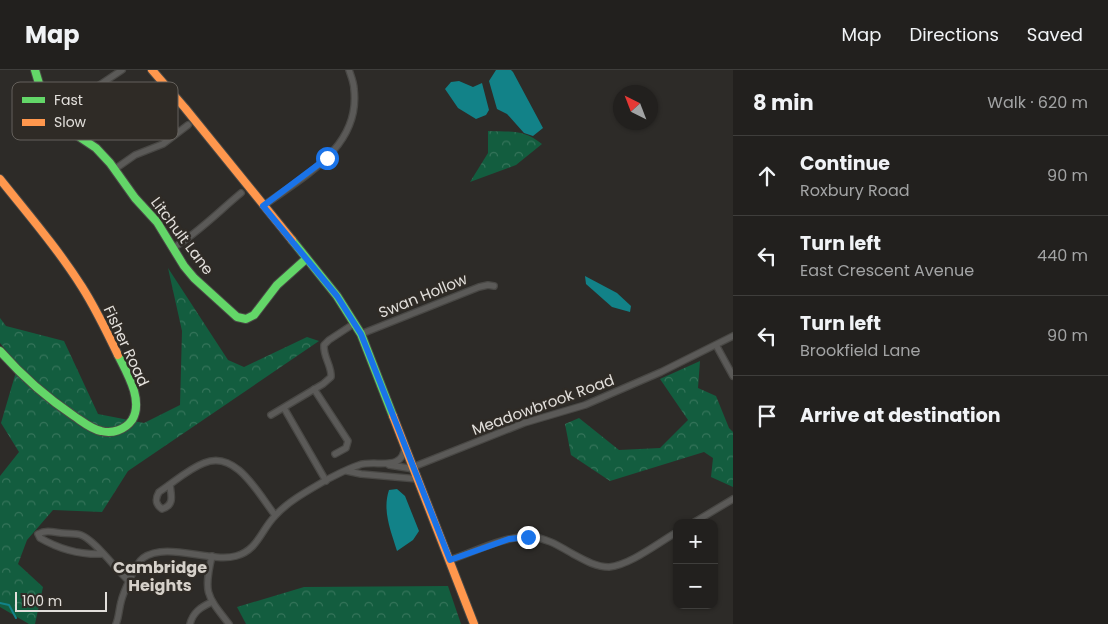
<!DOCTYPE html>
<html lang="en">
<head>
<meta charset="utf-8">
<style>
  :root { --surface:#22201e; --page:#2a2827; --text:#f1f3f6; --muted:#a2a3a4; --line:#3f3e3c }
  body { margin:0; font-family:Poppins,sans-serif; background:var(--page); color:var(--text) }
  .controls { position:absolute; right:15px; bottom:15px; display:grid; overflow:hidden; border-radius:10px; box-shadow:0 1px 4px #0004 }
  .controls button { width:45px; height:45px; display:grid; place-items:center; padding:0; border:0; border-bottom:1px solid var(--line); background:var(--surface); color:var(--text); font:25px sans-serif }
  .compass { position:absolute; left:613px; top:15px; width:45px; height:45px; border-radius:50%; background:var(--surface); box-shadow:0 1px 4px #0004; rotate:318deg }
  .scale { position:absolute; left:15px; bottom:12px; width:92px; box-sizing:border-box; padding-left:5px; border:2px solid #e2dfdb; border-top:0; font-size:14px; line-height:18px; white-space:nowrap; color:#e2dfdb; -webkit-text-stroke:4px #2f2b26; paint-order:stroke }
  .stop { position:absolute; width:15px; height:15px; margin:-11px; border:4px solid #1a73e8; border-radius:50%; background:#fff }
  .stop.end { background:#1a73e8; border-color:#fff; box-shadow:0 1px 5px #0008 }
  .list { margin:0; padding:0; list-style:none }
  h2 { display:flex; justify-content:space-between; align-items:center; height:65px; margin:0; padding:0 20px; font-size:21px }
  h2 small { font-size:16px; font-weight:400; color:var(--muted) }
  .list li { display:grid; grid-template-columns:32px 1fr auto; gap:15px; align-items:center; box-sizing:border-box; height:80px; padding:0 20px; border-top:1px solid var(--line) }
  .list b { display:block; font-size:19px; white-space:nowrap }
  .list p { margin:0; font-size:16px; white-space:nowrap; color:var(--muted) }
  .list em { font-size:16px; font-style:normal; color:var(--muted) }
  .icon { flex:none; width:28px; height:28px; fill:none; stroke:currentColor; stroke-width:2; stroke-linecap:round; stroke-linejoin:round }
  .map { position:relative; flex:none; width:733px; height:554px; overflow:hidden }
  header { display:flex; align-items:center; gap:30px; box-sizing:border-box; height:70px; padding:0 25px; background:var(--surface); border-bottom:1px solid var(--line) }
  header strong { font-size:24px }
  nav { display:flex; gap:28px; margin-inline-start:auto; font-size:18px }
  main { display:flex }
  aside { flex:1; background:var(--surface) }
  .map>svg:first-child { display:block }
</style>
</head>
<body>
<header>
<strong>Map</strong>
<nav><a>Map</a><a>Directions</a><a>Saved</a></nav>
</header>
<main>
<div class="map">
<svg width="733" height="554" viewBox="0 0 733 554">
  <defs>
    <pattern id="forest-crowns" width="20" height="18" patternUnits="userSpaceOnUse" patternTransform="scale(1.25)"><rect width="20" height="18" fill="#135d3f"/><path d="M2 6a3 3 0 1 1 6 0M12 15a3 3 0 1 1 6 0" fill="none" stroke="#35745a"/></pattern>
  </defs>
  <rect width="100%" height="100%" fill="#2d2b28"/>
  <g fill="url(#forest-crowns)">
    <path d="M488,61C510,62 524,59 542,74L516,95L470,112L488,83Z"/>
    <polygon points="168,198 228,290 244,297 307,267 319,271 128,401 102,442 53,440 27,470 18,494 43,517 35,554 29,554 0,537 0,406 19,382 1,353 18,295 0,273 0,248 6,256 64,271 98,344 144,353 180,335 182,261"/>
    <polygon points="700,291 698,318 716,326 729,358 733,362 733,417 711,407 713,388 704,382 610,411 571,385 565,354 579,348 619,380 660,378 688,350 660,309"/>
    <polygon points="448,516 461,554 246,554 237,537 304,517"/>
  </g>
  <g fill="#128288">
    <polygon points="496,0 511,0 513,2 543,58 533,66 524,63 507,44 497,39 489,11"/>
    <polygon points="459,11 473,17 482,13 489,40 486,45 476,49 458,38 445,19 451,12"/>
    <polygon points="585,206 617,223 631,236 630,242 612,237 586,214"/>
    <path d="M397,419L405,426L419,461L413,470L397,481C391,461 382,441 389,420Z"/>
  </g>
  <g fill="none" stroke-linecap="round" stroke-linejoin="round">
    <polyline stroke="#128288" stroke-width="2" points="0,533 9,535 16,548"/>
    <defs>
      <g id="street">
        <polyline points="66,58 88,25 95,18 122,0"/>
        <polyline points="115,99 135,85 163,74 188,55"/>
        <path d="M263,136C303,107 361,77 354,19C354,13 351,6 349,0"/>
        <path d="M173,178C198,163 218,142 241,123"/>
        <polyline points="361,264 479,217 488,215 494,216"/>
        <polyline points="716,275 733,306"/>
        <polyline points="314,319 348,371 346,378 335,384"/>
        <polyline points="284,338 326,411"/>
        <path d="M271,345L323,314L331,307C332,296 323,287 324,275L329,270L355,253"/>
        <polyline points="389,395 414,399"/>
        <polyline points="413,397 524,353 585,335 661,302 733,266"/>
        <polyline points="347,401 361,404 418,409"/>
        <path d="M170,415C171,425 175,435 162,439C155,434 155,429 159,422C173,413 188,399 204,393C236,379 259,425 275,445"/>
        <polyline points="693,453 733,429"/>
        <path d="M103,484C80,485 59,479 40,468L38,464C46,460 53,462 61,463C68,464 75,463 81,465C95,470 117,501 130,512"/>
        <path d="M212,486C203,523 207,526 229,554"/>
        <path d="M450,490C474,482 506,465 531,467C547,468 559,476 573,484C584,490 596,497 609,497C630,495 658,473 677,462"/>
        <path d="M116,554C119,547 119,539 121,532C123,523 136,493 143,488C166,471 210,493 236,486C258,480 261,460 275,446C288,431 311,419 328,409C338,404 349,398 359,395C376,389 403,403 405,376"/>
        <path d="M190,554C193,542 201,537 212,532"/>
      </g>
      <g id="fast">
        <polyline points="35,0 43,27 53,46 66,58 96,78 110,93 135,128 157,152 184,196 194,208 237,247 246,249 254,245 277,215 306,189"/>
        <polyline points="292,170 337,226 361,264 393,346"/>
        <path d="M0,281C22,306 47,328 74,346C83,352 91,359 101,361C112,364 125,360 132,350C144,331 127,303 118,285"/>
      </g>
      <g id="slow">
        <polyline points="152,0 185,38 292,170"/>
        <path d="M0,109C28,144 58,179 82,217C96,239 107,262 118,285"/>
        <polyline points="393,346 474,554"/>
      </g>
    </defs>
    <use href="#street" stroke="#494845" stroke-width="8"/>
    <use href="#fast" stroke="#494845" stroke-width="10"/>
    <use href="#slow" stroke="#494845" stroke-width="10"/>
    <use href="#street" stroke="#5b5a58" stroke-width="5.5"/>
    <use href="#fast" stroke="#63d668" stroke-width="8"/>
    <use href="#slow" stroke="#ff974d" stroke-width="8"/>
  </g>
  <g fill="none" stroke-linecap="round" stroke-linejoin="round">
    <polyline stroke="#1a73e8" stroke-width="6" points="327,88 263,136 337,226 361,264 450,490 509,469 528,467"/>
  </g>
  <g text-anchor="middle" stroke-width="5" stroke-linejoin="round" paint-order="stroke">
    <g font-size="15" fill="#e2dfdb" stroke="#2f2b26">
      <text transform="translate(182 166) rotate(53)" y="5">Litchult Lane</text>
      <text transform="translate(423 226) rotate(-22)" y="5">Swan Hollow</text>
      <text transform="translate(126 276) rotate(65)" y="5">Fisher Road</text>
      <text transform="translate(543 335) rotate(-20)" y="5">Meadowbrook Road</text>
    </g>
    <g font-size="16" font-weight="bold" fill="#d6d1ca" stroke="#2f2b26">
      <text x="160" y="503">Cambridge<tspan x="160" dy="18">Heights</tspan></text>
    </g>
  </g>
  <rect x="12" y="12" width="166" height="58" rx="8" fill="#2f2b26" stroke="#65615c" stroke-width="1"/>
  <rect x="22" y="27" width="23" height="6" fill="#63d668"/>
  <rect x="22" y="49" width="23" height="7" fill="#ff974d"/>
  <g font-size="14" fill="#e2dfdb">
    <text x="54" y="35">Fast</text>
    <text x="54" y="57">Slow</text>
  </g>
</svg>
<div class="controls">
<button>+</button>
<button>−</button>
</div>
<svg class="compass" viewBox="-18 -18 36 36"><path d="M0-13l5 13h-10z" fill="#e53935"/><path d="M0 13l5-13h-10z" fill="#a2a3a4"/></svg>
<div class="scale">100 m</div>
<div class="stop" style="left:327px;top:88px"></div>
<div class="stop end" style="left:528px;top:467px"></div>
</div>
<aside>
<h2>8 min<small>Walk · 620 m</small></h2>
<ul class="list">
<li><svg class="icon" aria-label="ahead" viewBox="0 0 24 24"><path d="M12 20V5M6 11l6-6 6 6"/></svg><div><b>Continue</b><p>Roxbury Road</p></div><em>90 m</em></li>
<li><svg class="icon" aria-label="left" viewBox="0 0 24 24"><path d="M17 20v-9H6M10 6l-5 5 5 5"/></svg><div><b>Turn left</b><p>East Crescent Avenue</p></div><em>440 m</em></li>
<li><svg class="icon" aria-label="left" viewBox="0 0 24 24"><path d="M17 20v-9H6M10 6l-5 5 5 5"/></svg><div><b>Turn left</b><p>Brookfield Lane</p></div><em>90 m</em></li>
<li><svg class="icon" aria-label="arrive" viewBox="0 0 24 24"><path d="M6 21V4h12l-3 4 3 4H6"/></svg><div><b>Arrive at destination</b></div></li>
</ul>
</aside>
</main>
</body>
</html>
